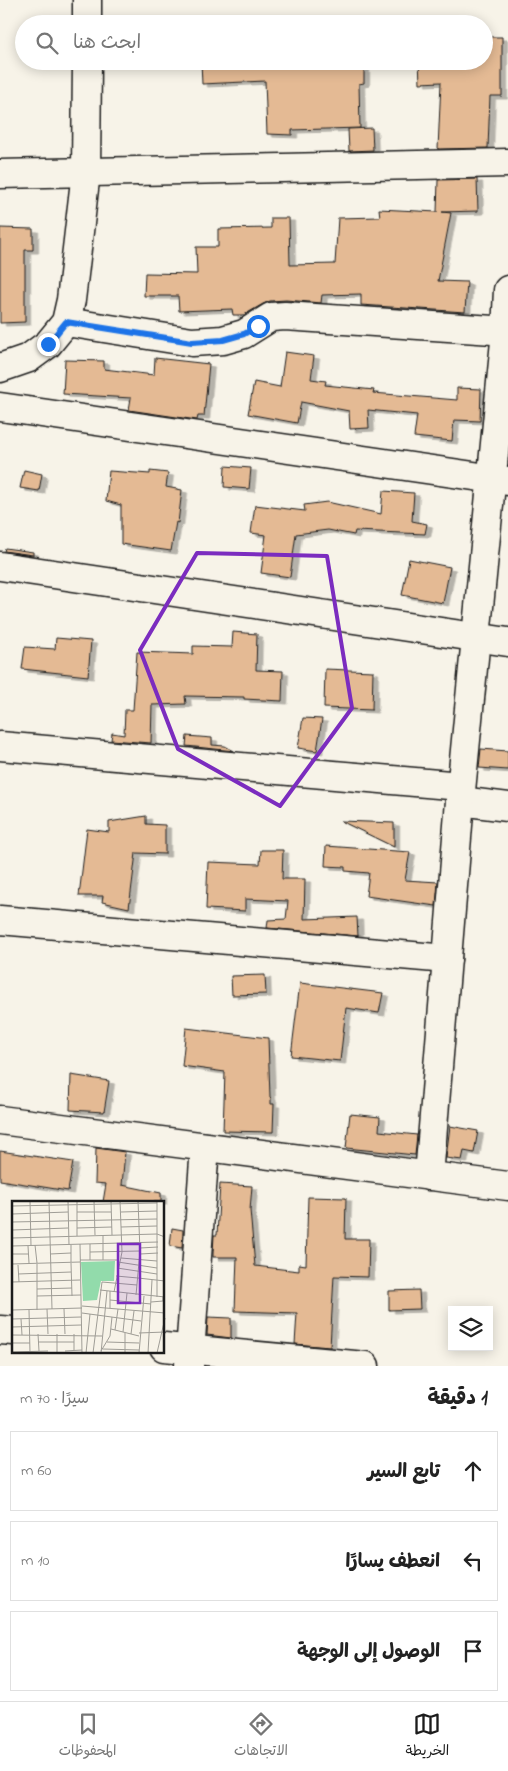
<!DOCTYPE html>
<html lang="ar">
<head>
<meta charset="utf-8">
<style>
  :root { --surface:#fff; --page:#f6f6f6; --text:#222; --muted:#767676; --line:#e0e0e0; --accent:#1c1c1c }
  body { margin:0; font-family:"Indie Flower","Playpen Sans Arabic",sans-serif; background:var(--page); color:var(--text); direction:rtl }
  .controls { position:absolute; right:15px; bottom:15px; display:grid; overflow:hidden; border-radius:0px; box-shadow:0 2px 12px #0003 }
  .controls button { width:45px; height:45px; display:grid; place-items:center; padding:0; border:0; border-bottom:1px solid var(--line); background:var(--surface); color:var(--text); font:25px sans-serif }
  .stop { position:absolute; width:15px; height:15px; margin:-11px; border:4px solid #1a73e8; border-radius:50%; background:#fff }
  .stop.end { background:#1a73e8; border-color:#fff; box-shadow:0 1px 5px #0008 }
  .list { margin:0; padding:0; list-style:none }
  h2 { display:flex; justify-content:space-between; align-items:center; height:65px; margin:0; padding:0 20px; font-size:21px }
  h2 small { font-size:16px; font-weight:400; color:var(--muted) }
  .list li { display:grid; grid-template-columns:32px 1fr auto; gap:15px; align-items:center; box-sizing:border-box; height:80px; margin:0 10px 10px; padding:0 10px; border:1px solid var(--line); border-radius:0px }
  .list b { display:block; font-size:19px; white-space:nowrap }
  .list em { font-size:16px; font-style:normal; color:var(--muted) }
  .icon { flex:none; width:28px; height:28px; fill:none; stroke:currentColor; stroke-width:2; stroke-linecap:round; stroke-linejoin:round }
  .map { position:relative; flex:none; width:508px; height:1366px; overflow:hidden; direction:ltr }
  .search { position:absolute; background:var(--surface); box-shadow:0 2px 12px #0003; left:15px; right:15px; top:15px; height:55px; display:flex; align-items:center; gap:12px; box-sizing:border-box; padding:0 18px; border-radius:28px; color:var(--muted); font-size:19px }
  .sheet { height:335px; background:var(--surface) }
  nav { display:flex; justify-content:space-around; align-items:center; box-sizing:border-box; height:70px; border-top:1px solid var(--line); background:var(--surface); font-size:14px; color:var(--muted) }
  nav a { display:grid; justify-items:center; gap:2px }
  nav .on { color:var(--accent) }
  .map>svg:first-child { display:block }
</style>
</head>
<body>
<div class="map">
<svg width="508" height="1366" viewBox="0 0 508 1366">
  <defs>
    <filter id="shadow"><feDropShadow dx="5.5" dy="3" stdDeviation="0" flood-color="#0004"/></filter>
  </defs>
  <rect width="100%" height="100%" fill="#f7f3e8"/>
  <filter id="ink" filterUnits="userSpaceOnUse"><feTurbulence type="fractalNoise" baseFrequency=".02" numOctaves="2"/><feDisplacementMap in="SourceGraphic" scale="10" xChannelSelector="R" yChannelSelector="G"/><feConvolveMatrix kernelMatrix="1 2 1 2 8 2 1 2 1" color-interpolation-filters="sRGB"/></filter>
  <g filter="url(#ink)">
    <g fill="#e4ba94" stroke="#1c1c1c" filter="url(#shadow)">
      <polygon points="484,37 502,37 502,96 490,96 488,148 438,149 441,82 420,83 419,61 484,61"/>
      <polygon points="201,61 364,61 364,83 359,84 360,128 292,130 292,135 267,134 265,81 202,84"/>
      <polygon points="372,128 373,150 349,151 348,129"/>
      <polygon points="477,179 478,211 442,212 451,213 438,281 467,282 465,312 361,305 361,294 322,295 321,303 286,300 270,301 263,304 244,315 233,315 232,309 179,311 178,296 144,296 145,273 197,274 196,247 218,247 218,229 271,228 271,218 289,218 290,265 335,264 338,218 380,217 379,209 437,212 438,180"/>
      <polygon points="0,228 33,229 33,250 25,250 25,322 0,323"/>
      <polygon points="285,352 314,356 311,379 326,381 325,385 374,390 373,393 457,400 457,388 481,389 480,421 454,420 452,441 414,437 417,415 368,410 369,428 350,429 349,411 301,402 297,423 248,414 254,382 280,387"/>
      <polygon points="155,358 209,364 204,416 198,416 197,420 129,410 131,398 63,394 65,360 104,361 104,369 154,375"/>
      <polygon points="225,466 251,468 249,489 224,487"/>
      <polygon points="24,470 42,474 39,491 20,488"/>
      <polygon points="109,471 150,474 150,471 168,473 166,487 182,490 178,523 176,522 171,551 121,544 121,505 106,501"/>
      <polygon points="383,491 414,493 412,521 427,524 425,534 355,531 354,535 328,530 296,534 290,577 261,573 266,535 251,533 255,505 305,511 304,505 327,502 381,514"/>
      <polygon points="5,548 33,552 33,555 4,551"/>
      <polygon points="409,559 450,567 443,603 402,595"/>
      <polygon points="233,632 257,634 256,670 283,671 282,701 244,699 244,697 185,696 186,704 152,705 151,743 111,740 112,733 124,735 125,710 133,710 137,652 193,654 193,646 232,647"/>
      <polygon points="56,638 91,641 88,676 22,669 25,647 55,649"/>
      <polygon points="325,669 373,671 372,710 324,708"/>
      <polygon points="303,718 322,719 317,751 298,748"/>
      <polygon points="187,736 212,738 212,745 225,746 234,751 186,746"/>
      <polygon points="481,749 508,751 508,770 479,768"/>
      <polygon points="146,816 146,824 165,825 165,854 136,853 129,908 102,902 103,896 79,896 87,829 109,832 109,822"/>
      <polygon points="341,821 394,823 394,847"/>
      <polygon points="326,846 410,852 405,880 438,882 436,906 366,896 369,873 345,871 345,867 325,866"/>
      <polygon points="261,850 283,850 282,879 305,879 304,919 357,917 358,936 267,928 268,920 286,919 288,901 245,899 245,911 206,909 208,862 260,864"/>
      <polygon points="265,975 266,994 232,995 231,976"/>
      <polygon points="300,983 383,993 379,1013 346,1008 340,1061 291,1056"/>
      <polygon points="186,1028 268,1038 270,1097 271,1098 271,1104 274,1104 273,1132 223,1131 225,1072 182,1066"/>
      <polygon points="71,1075 109,1081 104,1112 70,1110"/>
      <polygon points="350,1114 380,1117 379,1131 417,1135 415,1155 346,1148"/>
      <polygon points="450,1126 478,1131 474,1153 464,1151 462,1160 446,1158"/>
      <polygon points="96,1148 125,1152 122,1185 161,1193 161,1202 103,1202 106,1184 95,1183"/>
      <polygon points="0,1151 73,1162 68,1191 0,1180"/>
      <polygon points="220,1184 252,1186 250,1210 255,1266 299,1271 299,1264 306,1265 308,1197 346,1198 345,1239 369,1239 368,1277 334,1276 330,1347 295,1344 297,1313 235,1311 237,1257 213,1257 213,1253 214,1235 217,1235"/>
      <polygon points="172,1228 183,1230 182,1248 170,1246"/>
      <polygon points="419,1290 420,1309 389,1310 389,1291"/>
      <polygon points="208,1317 231,1318 231,1338 207,1335"/>
    </g>
    <g fill="none" stroke-linecap="round" stroke-linejoin="round">
      <defs>
        <g id="minor">
          <polyline points="87,24 87,0"/>
          <polyline points="0,174 508,163"/>
          <polyline points="66,322 192,342 223,340 244,334 271,317 285,316 508,331"/>
          <polyline points="0,368 29,358 48,344 66,322 71,300 86,172 87,61"/>
          <polyline points="0,407 508,481"/>
          <polyline points="0,566 508,642"/>
          <polyline points="0,746 461,786"/>
          <polyline points="460,801 508,807"/>
          <polyline points="0,920 447,959"/>
          <polyline points="0,1120 508,1186"/>
          <polyline points="429,1176 460,801 506,331 508,290"/>
          <polyline points="0,1330 14,1331"/>
          <polyline points="164,1347 365,1366"/>
          <polyline points="189,1366 205,1147"/>
        </g>
      </defs>
      <use href="#minor" stroke="#1c1c1c" stroke-width="31"/>
      <use href="#minor" stroke="#f7f3e8" stroke-width="28"/>
    </g>
  </g>
  <g fill="none" stroke-linecap="round" stroke-linejoin="round" filter="url(#ink)">
    <polyline stroke="#1a73e8" stroke-width="6" points="48,344 66,322 192,342 223,340 244,334 258,326"/>
  </g>
  <path fill="none" stroke="#7b2cbf" stroke-width="4" stroke-linejoin="round" d="M197,553L327,556L352,708L280,806L178,749L140,650Z"/>
  <g transform="translate(12 1201)">
    <rect width="152" height="152" fill="#f7f3e8"/>
    <path d="M103,60L102,80H89L85,99L71,100L69,61Z" fill="#92dbab"/>
    <path fill="none" stroke="#9f9d96" stroke-width="1" d="M18,0L19,45M37,0L40,108M56,0L57,44M65,0V35M82,0L83,34M99,0L100,34M145,1V96M0,5L145,2M65,11H99M109,11L145,10M0,13L56,11M0,21L145,18M109,26L145,25M65,27L100,26M0,29L56,27M91,34V59M0,37L145,33L153,36M68,43L70,152M78,43V59M23,44L25,62M59,44V61M0,45L146,41M16,45L17,62M128,47L146,46M78,51L128,50M0,53H16M38,53L59,52M128,53L146,52M109,57L145,60M68,59H106M106,61L145,67M59,62L60,95M0,63L68,61M25,63V80M6,64L7,81M105,67L145,73M6,73L59,71M104,75L126,77M126,77L153,80M25,80V109M0,81L68,79M25,88L60,87M88,89L153,96M102,91L110,51L108,0M124,94L128,50L126,0M25,95L69,94M98,99L139,103M139,101L151,100V96M70,105L153,112M98,107V90M35,108L36,133M52,108L53,133M0,109L70,107M17,109L18,152M70,112L129,120M0,118L69,116M9,118L10,134M0,126L69,124M99,128L127,135M103,129L106,108M111,131L115,92M127,132L153,131M26,133L27,150M45,133V152M62,133V149M119,133L122,110M0,134L90,135M26,141H62M95,141L127,142M0,142H18M91,148L127,149M53,150L70,149M89,150L98,135L100,116M0,151L36,150M74,152L78,113M81,152L90,81L125,84M89,152L95,90M113,152V132M127,152L132,95M136,152L140,79M145,152L153,117"/>
    <path fill="#7b2cbf" fill-opacity="0.15" stroke="#7b2cbf" stroke-width="2.5" d="M106,43H128V102H106Z"/>
    <rect width="152" height="152" fill="none" stroke="#1c1c1c" stroke-width="2.5"/>
  </g>
</svg>
<div class="controls">
<button><svg class="icon" aria-label="layers" viewBox="0 0 24 24"><path d="M12 4l9 5-9 5-9-5zM3 14l9 5 9-5"/></svg></button>
</div>
<div class="stop" style="left:258px;top:326px"></div>
<div class="stop end" style="left:48px;top:344px"></div>
<div class="search"><svg class="icon" aria-label="search" viewBox="0 0 24 24"><circle cx="10" cy="10" r="6"/><path d="M15 15l6 6"/></svg>ابحث هنا</div>
</div>
<section class="sheet">
<h2>1 دقيقة<small>سيرًا · 70 m</small></h2>
<ul class="list">
<li><svg class="icon" aria-label="ahead" viewBox="0 0 24 24"><path d="M12 20V5M6 11l6-6 6 6"/></svg><div><b>تابع السير</b></div><em>60 m</em></li>
<li><svg class="icon" aria-label="left" viewBox="0 0 24 24"><path d="M17 20v-9H6M10 6l-5 5 5 5"/></svg><div><b>انعطف يسارًا</b></div><em>10 m</em></li>
<li><svg class="icon" aria-label="arrive" viewBox="0 0 24 24"><path d="M6 21V4h12l-3 4 3 4H6"/></svg><div><b>الوصول إلى الوجهة</b></div></li>
</ul>
</section>
<nav>
<a class="on"><svg class="icon" aria-label="map" viewBox="0 0 24 24"><path d="M3 6l6-2 6 2 6-2v14l-6 2-6-2-6 2zM9 4v14M15 6v14"/></svg>الخريطة</a>
<a><svg class="icon" aria-label="directions" viewBox="0 0 24 24"><path d="M12 3l9 9-9 9-9-9zM9 14v-3h6M13 9l2 2-2 2"/></svg>الاتجاهات</a>
<a><svg class="icon" aria-label="saved" viewBox="0 0 24 24"><path d="M7 4h10v16l-5-4-5 4z"/></svg>المحفوظات</a>
</nav>
</body>
</html>
